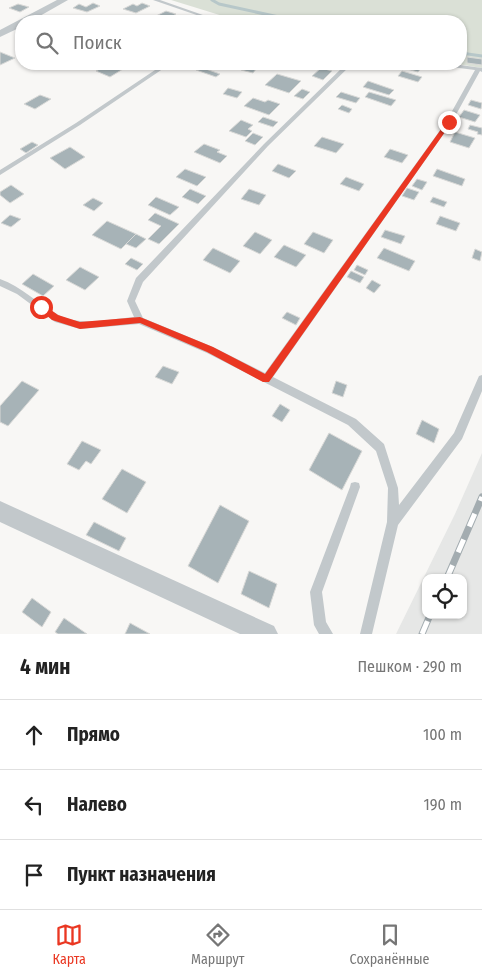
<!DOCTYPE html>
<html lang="ru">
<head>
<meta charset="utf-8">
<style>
  :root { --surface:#fff; --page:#f6f6f6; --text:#222; --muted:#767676; --line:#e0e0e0; --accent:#ea3722 }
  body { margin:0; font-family:"Fira Sans Condensed",sans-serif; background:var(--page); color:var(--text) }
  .controls { position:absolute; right:15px; bottom:15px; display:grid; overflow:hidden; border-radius:10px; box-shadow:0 1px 4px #0004 }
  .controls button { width:45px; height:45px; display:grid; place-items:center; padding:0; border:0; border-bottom:1px solid var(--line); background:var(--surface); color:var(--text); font:25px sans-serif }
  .stop { position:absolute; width:15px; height:15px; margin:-11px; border:4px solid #ea3722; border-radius:50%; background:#fff }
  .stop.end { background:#ea3722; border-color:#fff; box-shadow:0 1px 5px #0008 }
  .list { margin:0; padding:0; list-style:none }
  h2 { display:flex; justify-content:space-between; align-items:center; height:65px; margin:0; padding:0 20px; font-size:21px }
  h2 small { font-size:16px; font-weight:400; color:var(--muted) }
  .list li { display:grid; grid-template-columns:32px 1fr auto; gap:15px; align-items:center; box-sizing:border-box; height:70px; padding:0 20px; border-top:1px solid var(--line) }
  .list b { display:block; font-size:19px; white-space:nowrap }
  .list em { font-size:16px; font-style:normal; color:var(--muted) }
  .icon { flex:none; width:28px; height:28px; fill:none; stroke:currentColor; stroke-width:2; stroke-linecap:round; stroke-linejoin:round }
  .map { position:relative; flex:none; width:482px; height:634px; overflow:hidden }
  .search { position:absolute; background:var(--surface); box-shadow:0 1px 4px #0004; left:15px; right:15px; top:15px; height:55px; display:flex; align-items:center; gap:12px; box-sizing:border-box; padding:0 18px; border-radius:20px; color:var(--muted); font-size:19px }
  .sheet { height:275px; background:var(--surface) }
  nav { display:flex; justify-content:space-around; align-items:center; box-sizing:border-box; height:70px; border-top:1px solid var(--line); background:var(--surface); font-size:14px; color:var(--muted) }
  nav a { display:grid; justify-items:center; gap:2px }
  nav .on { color:var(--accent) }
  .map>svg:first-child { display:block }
</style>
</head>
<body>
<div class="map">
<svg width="482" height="634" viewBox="0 0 482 634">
  <rect width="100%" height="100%" fill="#f8f7f5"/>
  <path fill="#e6e7e6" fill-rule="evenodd" d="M482,453V634H396L455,514ZM426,578H463V615H426Z"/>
  <polygon fill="#dae0d6" points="171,0 482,0 482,68 457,64 461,64 461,21 239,21"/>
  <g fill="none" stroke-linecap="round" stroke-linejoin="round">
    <g stroke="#b7c7c9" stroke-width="3">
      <polyline points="212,0 219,4 297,21"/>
      <polyline points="461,53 482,56"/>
    </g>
  </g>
  <g fill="#a7b3b7" stroke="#d9d9d7">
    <polygon points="93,3 100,6 87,12 73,8 79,4 86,7"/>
    <polygon points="142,3 150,6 136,13 123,9 133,4 137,6"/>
    <polygon points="18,4 29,7 20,12 9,8"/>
    <polygon points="166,11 176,14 170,18 173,19 169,21 152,18"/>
    <polygon points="0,52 15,58 0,65"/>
    <polygon points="467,57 482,59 482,65 467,63"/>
    <polygon points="109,64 131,64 110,77 96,71"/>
    <polygon points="246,64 266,64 262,69 257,68 253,73 241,70"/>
    <polygon points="397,64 416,64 423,66 418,72 396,66"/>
    <polygon points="200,67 220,74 216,77 196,70"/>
    <polygon points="321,68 332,71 323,80 312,76"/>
    <polygon points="402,71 422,77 418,82 398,76"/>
    <polygon points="277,74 301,81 289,93 265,85"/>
    <polygon points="368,81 394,90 389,95 363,87"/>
    <polygon points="228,88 242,92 237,98 223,94"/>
    <polygon points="302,89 310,92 303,99 294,96"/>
    <polygon points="341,92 360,98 356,103 336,97"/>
    <polygon points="369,92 396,100 391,106 365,97"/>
    <polygon points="40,95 51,99 35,109 24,104"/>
    <polygon points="253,98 265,102 268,100 280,104 269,115 244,106"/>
    <polygon points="471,100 482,103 481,109 468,105"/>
    <polygon points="342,105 352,109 349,113 338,109"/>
    <polygon points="464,110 480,115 475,122 459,117"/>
    <polygon points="263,117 278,122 273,127 258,122"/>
    <polygon points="241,120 253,125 248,129 252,131 246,137 229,131"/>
    <polygon points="470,125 482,128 482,135 477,134 478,132 468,129"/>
    <polygon points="455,132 475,138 469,148 450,142"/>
    <polygon points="253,133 263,137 255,145 245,141"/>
    <polygon points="322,137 344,144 336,153 314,146"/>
    <polygon points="32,142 38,145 26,153 20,149"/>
    <polygon points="204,144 220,150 217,152 227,156 220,163 194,152"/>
    <polygon points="70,147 85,157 65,169 50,158"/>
    <polygon points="390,149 408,155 402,163 384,157"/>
    <polygon points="278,164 296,171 289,178 272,171"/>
    <polygon points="185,169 206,177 197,186 176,177"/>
    <polygon points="437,169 465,179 462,186 433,176"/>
    <polygon points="346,177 364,184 359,191 340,184"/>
    <polygon points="417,179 427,182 422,190 412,186"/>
    <polygon points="11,185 24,194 10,203 0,195 0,192"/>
    <polygon points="407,188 419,192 414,200 402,196"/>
    <polygon points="190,189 206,196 198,204 182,197"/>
    <polygon points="249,189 266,195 259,205 241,199"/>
    <polygon points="156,197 179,207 170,215 148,205"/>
    <polygon points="433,197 447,202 444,207 430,202"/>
    <polygon points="93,198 103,203 94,211 83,205"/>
    <polygon points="155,213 179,224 159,244 148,239 161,226 148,220"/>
    <polygon points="10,215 21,219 11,227 1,223"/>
    <polygon points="440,216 460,223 456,231 436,224"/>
    <polygon points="107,221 136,234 121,249 92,235"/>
    <polygon points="385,230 405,236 401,244 381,237"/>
    <polygon points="255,232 272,240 260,254 243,246"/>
    <polygon points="313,232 333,240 324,253 304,244"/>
    <polygon points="136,234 146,239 136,248 126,244"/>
    <polygon points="284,245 306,255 296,267 274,257"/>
    <polygon points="213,248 240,261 230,273 203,260"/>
    <polygon points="384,248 415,261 409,271 377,258"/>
    <polygon points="475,249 482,252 480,261 472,258"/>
    <polygon points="131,258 143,264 137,270 125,264"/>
    <polygon points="357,265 368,270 365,275 354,270"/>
    <polygon points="80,267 99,277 85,290 66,280"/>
    <polygon points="351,271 364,277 360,283 347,277"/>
    <polygon points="33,274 54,286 43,296 22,284"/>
    <polygon points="372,280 381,285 374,293 366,288"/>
    <polygon points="287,312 300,318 296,325 282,318"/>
    <polygon points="163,366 179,372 172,384 155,377"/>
    <polygon points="22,381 39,390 8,426 0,422 0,406"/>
    <polygon points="336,381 347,385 343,397 332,393"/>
    <polygon points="280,404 290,410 282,422 272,416"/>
    <polygon points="422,420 439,429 434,443 416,434"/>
    <polygon points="329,433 362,451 342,490 309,470"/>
    <polygon points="82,441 101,450 91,464 86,461 79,470 67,464"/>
    <polygon points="122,469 146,482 127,513 102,499"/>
    <polygon points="220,505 249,521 218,583 188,566"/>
    <polygon points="94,522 126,538 119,551 86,535"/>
    <polygon points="249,571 277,584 269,608 241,594"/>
    <polygon points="32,598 51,612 42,627 22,612"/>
    <polygon points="64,618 87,634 58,634 55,632"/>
    <polygon points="130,623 150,634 125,634"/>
  </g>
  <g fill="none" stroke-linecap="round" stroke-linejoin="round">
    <g fill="#c2c8cb" fill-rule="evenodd">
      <polygon points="153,0 160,0 220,21 214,21"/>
      <polygon points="164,64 170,64 80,125 0,175 0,170 76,123"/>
      <path d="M346,64H352L268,146L143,282L135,301L143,318L213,347L265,373L446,122L475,70L443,66L440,64H453L482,68V72L480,71L452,122L273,377L356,419L384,444L398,488L399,505L454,433L479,376L482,375V391L462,439L398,525L372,634H360L387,522L388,488L376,451L348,425L207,353L139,324L80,329L55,322L17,294L0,286V279C22,287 37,303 57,314C79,327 110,319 134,317L127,301L136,278L264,144Z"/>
      <polygon points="355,482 359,483 360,487 322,592 326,622 333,634 319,634 314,625 310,592 350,487 351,483"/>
    </g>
    <g fill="#c2c8cb" fill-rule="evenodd">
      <polygon points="57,0 68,0 31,21 21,21 21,27 0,37 0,30"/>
      <polygon points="0,501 274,626 278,634 240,634 0,522"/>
    </g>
    <defs>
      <g id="rail">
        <polyline points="447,578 482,497"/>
        <polyline points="422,634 430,615"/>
      </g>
    </defs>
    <use href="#rail" stroke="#a3acb0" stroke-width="7"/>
    <use href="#rail" stroke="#fff" stroke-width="5" stroke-dasharray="14" stroke-linecap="butt"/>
  </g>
  <polygon fill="#ea3722" points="447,121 452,122 269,382 263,382 207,352 140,323 80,329 52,320 37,307 38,305 44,305 58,315 80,322 140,317 213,347 265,374"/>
</svg>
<div class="controls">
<button><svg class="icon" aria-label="locate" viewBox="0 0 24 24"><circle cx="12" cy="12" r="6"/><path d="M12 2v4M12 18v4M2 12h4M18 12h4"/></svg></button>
</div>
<div class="stop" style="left:41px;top:307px"></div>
<div class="stop end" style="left:449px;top:122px"></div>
<div class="search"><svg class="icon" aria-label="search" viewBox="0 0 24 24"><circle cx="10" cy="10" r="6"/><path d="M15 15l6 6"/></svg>Поиск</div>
</div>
<section class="sheet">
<h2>4 мин<small>Пешком · 290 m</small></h2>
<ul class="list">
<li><svg class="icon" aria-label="ahead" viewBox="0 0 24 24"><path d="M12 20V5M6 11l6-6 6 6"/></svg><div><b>Прямо</b></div><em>100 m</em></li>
<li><svg class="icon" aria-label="left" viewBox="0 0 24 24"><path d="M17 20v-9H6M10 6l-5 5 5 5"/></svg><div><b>Налево</b></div><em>190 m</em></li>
<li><svg class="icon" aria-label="arrive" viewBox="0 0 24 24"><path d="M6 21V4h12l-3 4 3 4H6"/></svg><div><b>Пункт назначения</b></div></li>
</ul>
</section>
<nav>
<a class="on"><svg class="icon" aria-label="map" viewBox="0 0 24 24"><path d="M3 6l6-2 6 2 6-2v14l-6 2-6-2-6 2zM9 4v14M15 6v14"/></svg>Карта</a>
<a><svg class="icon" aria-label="directions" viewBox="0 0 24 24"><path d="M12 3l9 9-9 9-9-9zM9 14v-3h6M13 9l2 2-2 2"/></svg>Маршрут</a>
<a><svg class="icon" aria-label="saved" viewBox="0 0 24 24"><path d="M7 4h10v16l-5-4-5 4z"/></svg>Сохранённые</a>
</nav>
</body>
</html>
